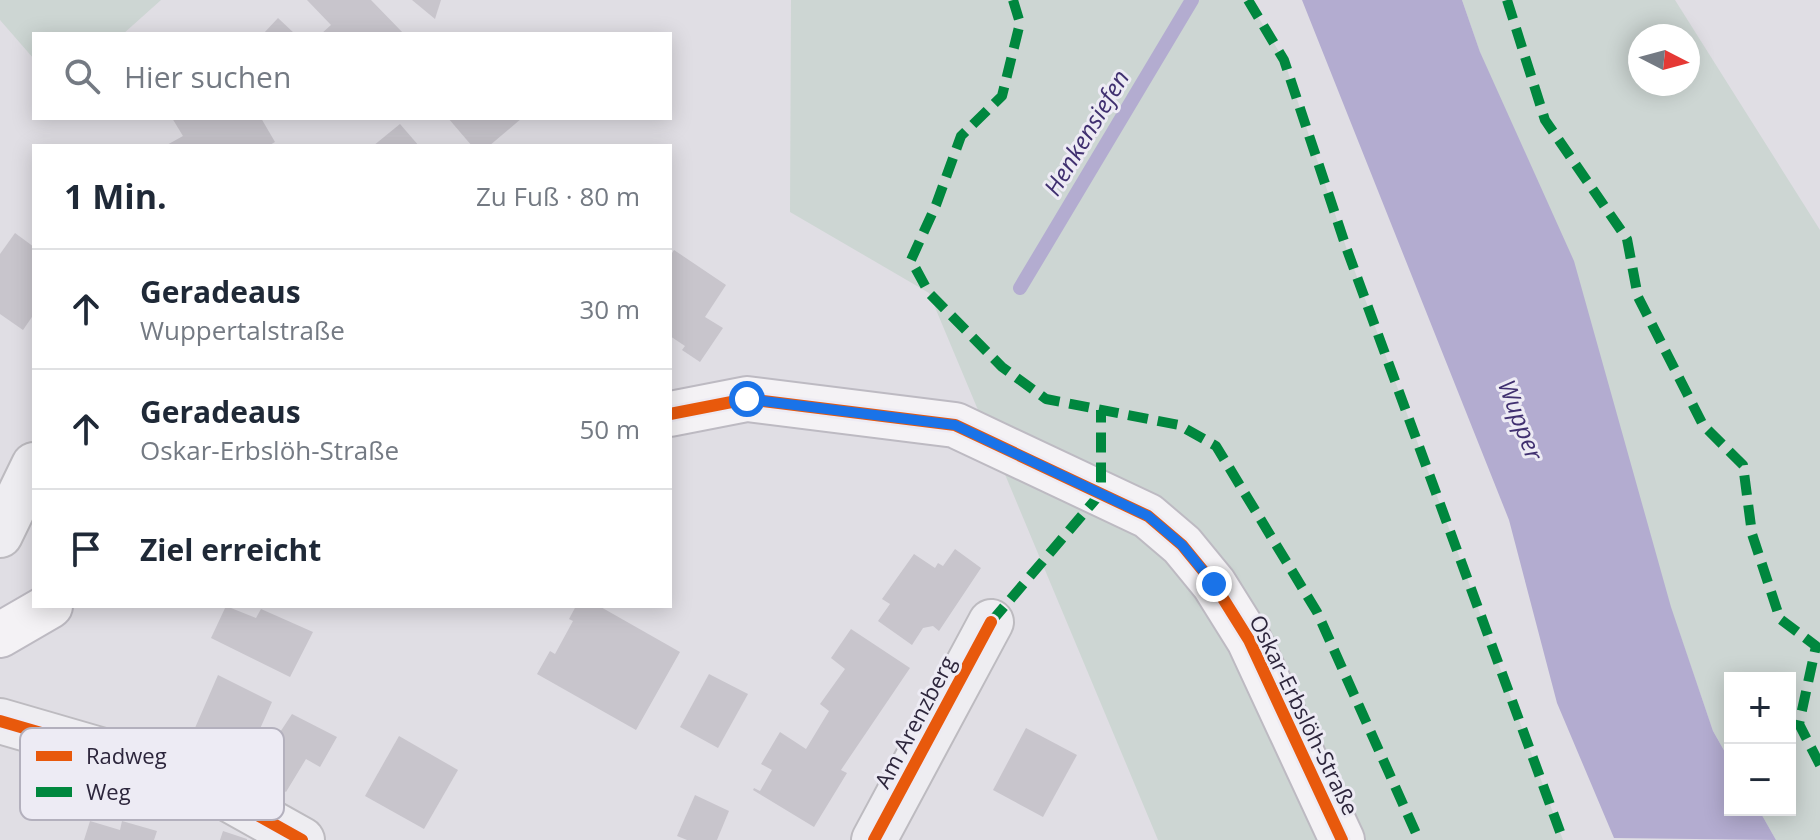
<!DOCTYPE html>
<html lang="de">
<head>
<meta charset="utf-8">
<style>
  :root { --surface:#fff; --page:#f6f6f7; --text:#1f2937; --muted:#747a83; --line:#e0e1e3 }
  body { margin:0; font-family:"Open Sans",sans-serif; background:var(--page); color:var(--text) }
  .controls { position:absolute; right:24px; bottom:24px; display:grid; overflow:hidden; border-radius:0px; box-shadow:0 4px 20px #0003 }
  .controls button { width:72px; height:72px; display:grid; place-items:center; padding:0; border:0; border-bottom:2px solid var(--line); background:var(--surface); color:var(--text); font:40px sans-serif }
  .compass { position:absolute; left:1628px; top:24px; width:72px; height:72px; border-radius:50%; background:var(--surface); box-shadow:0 4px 20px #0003; rotate:96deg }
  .stop { position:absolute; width:24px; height:24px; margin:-18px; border:6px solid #1a73e8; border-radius:50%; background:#fff }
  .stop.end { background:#1a73e8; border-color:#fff; box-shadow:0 2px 8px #0008 }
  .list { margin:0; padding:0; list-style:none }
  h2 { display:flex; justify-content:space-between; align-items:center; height:104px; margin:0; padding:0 32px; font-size:34px }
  h2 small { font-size:26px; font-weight:400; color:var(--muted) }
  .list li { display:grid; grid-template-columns:52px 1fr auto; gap:24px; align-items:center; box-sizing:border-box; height:120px; padding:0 32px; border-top:2px solid var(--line) }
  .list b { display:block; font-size:30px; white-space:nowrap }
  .list p { margin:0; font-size:26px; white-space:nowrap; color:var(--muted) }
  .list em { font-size:26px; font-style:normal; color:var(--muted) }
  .icon { flex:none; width:44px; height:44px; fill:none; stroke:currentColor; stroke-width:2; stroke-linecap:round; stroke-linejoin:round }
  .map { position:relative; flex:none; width:1820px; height:840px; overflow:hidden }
  .search { position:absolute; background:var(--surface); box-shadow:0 4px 20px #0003; left:32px; top:32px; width:640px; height:88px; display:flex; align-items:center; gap:20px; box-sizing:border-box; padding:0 28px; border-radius:0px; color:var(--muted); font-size:30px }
  .panel { position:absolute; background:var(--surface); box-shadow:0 4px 20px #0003; left:32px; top:144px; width:640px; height:464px; border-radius:0px }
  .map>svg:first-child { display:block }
</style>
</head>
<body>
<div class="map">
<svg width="1820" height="840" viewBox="0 0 1820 840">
  <rect width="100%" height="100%" fill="#e0dee4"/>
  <g fill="#cdd6d3" fill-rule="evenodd">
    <polygon points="0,0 161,0 123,34 34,34 34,59 0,20"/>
    <polygon points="791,0 1248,0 1284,60 1346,247 1563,840 1158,840 929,293 790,212"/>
    <path d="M1462,0H1675L1820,230V840H1776L1759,810H1790V678H1730V761L1713,731ZM1640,36H1688V84H1640Z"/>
  </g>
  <polygon fill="#b3acd0" points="1302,0 1462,0 1480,52 1574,261 1671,607 1713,731 1730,761 1730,810 1759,810 1776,840 1614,838 1557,703 1509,520"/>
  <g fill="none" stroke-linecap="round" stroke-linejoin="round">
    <polyline stroke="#b3acd0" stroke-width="14" points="1020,288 1192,0"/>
  </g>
  <g fill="#c8c5cc">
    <polygon points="307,0 371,0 404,34 321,34 331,25"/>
    <polygon points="412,0 441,0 435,19"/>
    <polygon points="278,18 295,34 263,34"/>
    <polygon points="172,118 261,118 275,142 268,146 165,146 183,136"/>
    <polygon points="448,118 522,118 489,146 472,146"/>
    <polygon points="400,124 419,146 373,146"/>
    <polygon points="15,233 34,247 34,314 23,330 0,314 0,254"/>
    <polygon points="674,250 726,285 705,317 723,328 700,362 682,350 685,346 670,336 670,256"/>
    <polygon points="955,549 981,568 939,631 933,626 923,628 912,645 878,621 890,604 882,599 914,554 935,568 938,563 943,566"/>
    <polygon points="226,606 256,618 261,609 313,632 290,677 211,638"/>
    <polygon points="576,606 599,606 680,652 636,730 537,674 550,651 555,654 573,621 569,619"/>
    <polygon points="851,629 910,668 841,770 847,773 814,827 753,790 754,788 760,791 772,770 761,764 780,732 806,749 829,711 820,704 845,669 831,658"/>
    <polygon points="709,674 748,694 718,748 680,727"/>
    <polygon points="218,675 272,702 259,731 252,728 236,765 188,744"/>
    <polygon points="292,714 337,737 320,767 306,759 286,792 257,775 268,756 265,755"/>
    <polygon points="1026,728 1077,755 1043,817 993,790"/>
    <polygon points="399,736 458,770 424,829 365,796"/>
    <polygon points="695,795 729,811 717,840 687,840 677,836"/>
    <polygon points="90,821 120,830 122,821 157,831 154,840 84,840"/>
    <polygon points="223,831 247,839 247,840 220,840"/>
  </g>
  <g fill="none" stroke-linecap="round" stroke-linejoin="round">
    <defs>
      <g id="minor">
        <polyline points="0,535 34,465"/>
        <polyline points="0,721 186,775 302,840"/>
        <polyline points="874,840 991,622"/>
      </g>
      <g id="major">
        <polyline points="670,414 747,399 955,425 1148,516 1182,545 1214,584 1249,640 1342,840"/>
        <polyline points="0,635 50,606"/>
      </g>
    </defs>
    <use href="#minor" stroke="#bdbbc0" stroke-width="48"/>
    <use href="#major" stroke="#bdbac2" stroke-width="48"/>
    <use href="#minor" stroke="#eeedf1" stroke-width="44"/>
    <use href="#major" stroke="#f4f2f5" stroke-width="44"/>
    <g stroke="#00873e" stroke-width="10" stroke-dasharray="20 10" stroke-linecap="butt">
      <polyline points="1013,0 1020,23 1002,96 961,136 936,205 911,260 929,293 1002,367 1046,399 1179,425 1216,446 1317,612 1419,840"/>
      <polyline points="1248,0 1284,60 1346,247 1563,840"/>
      <polyline points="1507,0 1545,120 1627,239 1638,297 1703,425 1743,465 1752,534 1780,619 1816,646 1799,724 1820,765"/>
      <polyline points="991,622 1101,493 1101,410"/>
    </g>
    <defs>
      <g id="cycleway">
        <polyline points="670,414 747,399 955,425 1148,516 1182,545 1214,584 1249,640 1342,840"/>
        <polyline points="0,721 186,775 302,840"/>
        <polyline points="874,840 991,622"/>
      </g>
    </defs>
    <use href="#cycleway" stroke="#edebf4" stroke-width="17"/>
    <use href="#cycleway" stroke="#e8590c" stroke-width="12"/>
  </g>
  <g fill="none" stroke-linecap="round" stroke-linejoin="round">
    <polyline stroke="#1a73e8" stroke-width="10" points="747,399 955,425 1148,516 1182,545 1214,584"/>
  </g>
  <g text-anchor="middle" stroke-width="6" stroke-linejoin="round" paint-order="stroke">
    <g font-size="22" fill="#2d263c" stroke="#edebf4">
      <text transform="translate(1304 715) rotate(64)" y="8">Oskar-Erbslöh-Straße</text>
      <text transform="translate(915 722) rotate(-62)" y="8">Am Arenzberg</text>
    </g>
    <g font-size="24" font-style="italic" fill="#403070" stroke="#edebf4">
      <text transform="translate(1087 133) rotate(-59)" y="8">Henkensiefen</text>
      <text transform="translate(1520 420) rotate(69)" y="8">Wupper</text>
    </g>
  </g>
  <rect x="20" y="728" width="264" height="92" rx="12" fill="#edebf4" stroke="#b3b0bd" stroke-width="2"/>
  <rect x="36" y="751" width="36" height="10" fill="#e8590c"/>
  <rect x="36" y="787" width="36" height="10" fill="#00873e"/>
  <g font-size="22" fill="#2d263c">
    <text x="86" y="764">Radweg</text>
    <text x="86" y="800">Weg</text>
  </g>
</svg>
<div class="controls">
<button>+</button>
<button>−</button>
</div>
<svg class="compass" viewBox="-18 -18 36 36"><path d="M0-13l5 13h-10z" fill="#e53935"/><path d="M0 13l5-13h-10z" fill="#747a83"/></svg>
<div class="stop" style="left:747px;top:399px"></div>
<div class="stop end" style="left:1214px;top:584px"></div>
<div class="search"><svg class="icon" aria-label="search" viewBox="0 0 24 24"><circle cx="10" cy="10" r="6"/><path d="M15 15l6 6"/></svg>Hier suchen</div>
<section class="panel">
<h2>1 Min.<small>Zu Fuß · 80 m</small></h2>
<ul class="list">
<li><svg class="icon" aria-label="ahead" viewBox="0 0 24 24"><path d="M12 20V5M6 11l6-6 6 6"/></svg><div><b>Geradeaus</b><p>Wuppertalstraße</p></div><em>30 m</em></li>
<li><svg class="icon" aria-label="ahead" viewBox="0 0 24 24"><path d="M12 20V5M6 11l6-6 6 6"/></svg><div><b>Geradeaus</b><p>Oskar-Erbslöh-Straße</p></div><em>50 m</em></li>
<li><svg class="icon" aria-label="arrive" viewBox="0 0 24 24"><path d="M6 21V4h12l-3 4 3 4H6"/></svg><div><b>Ziel erreicht</b></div></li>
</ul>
</section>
</div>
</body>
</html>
